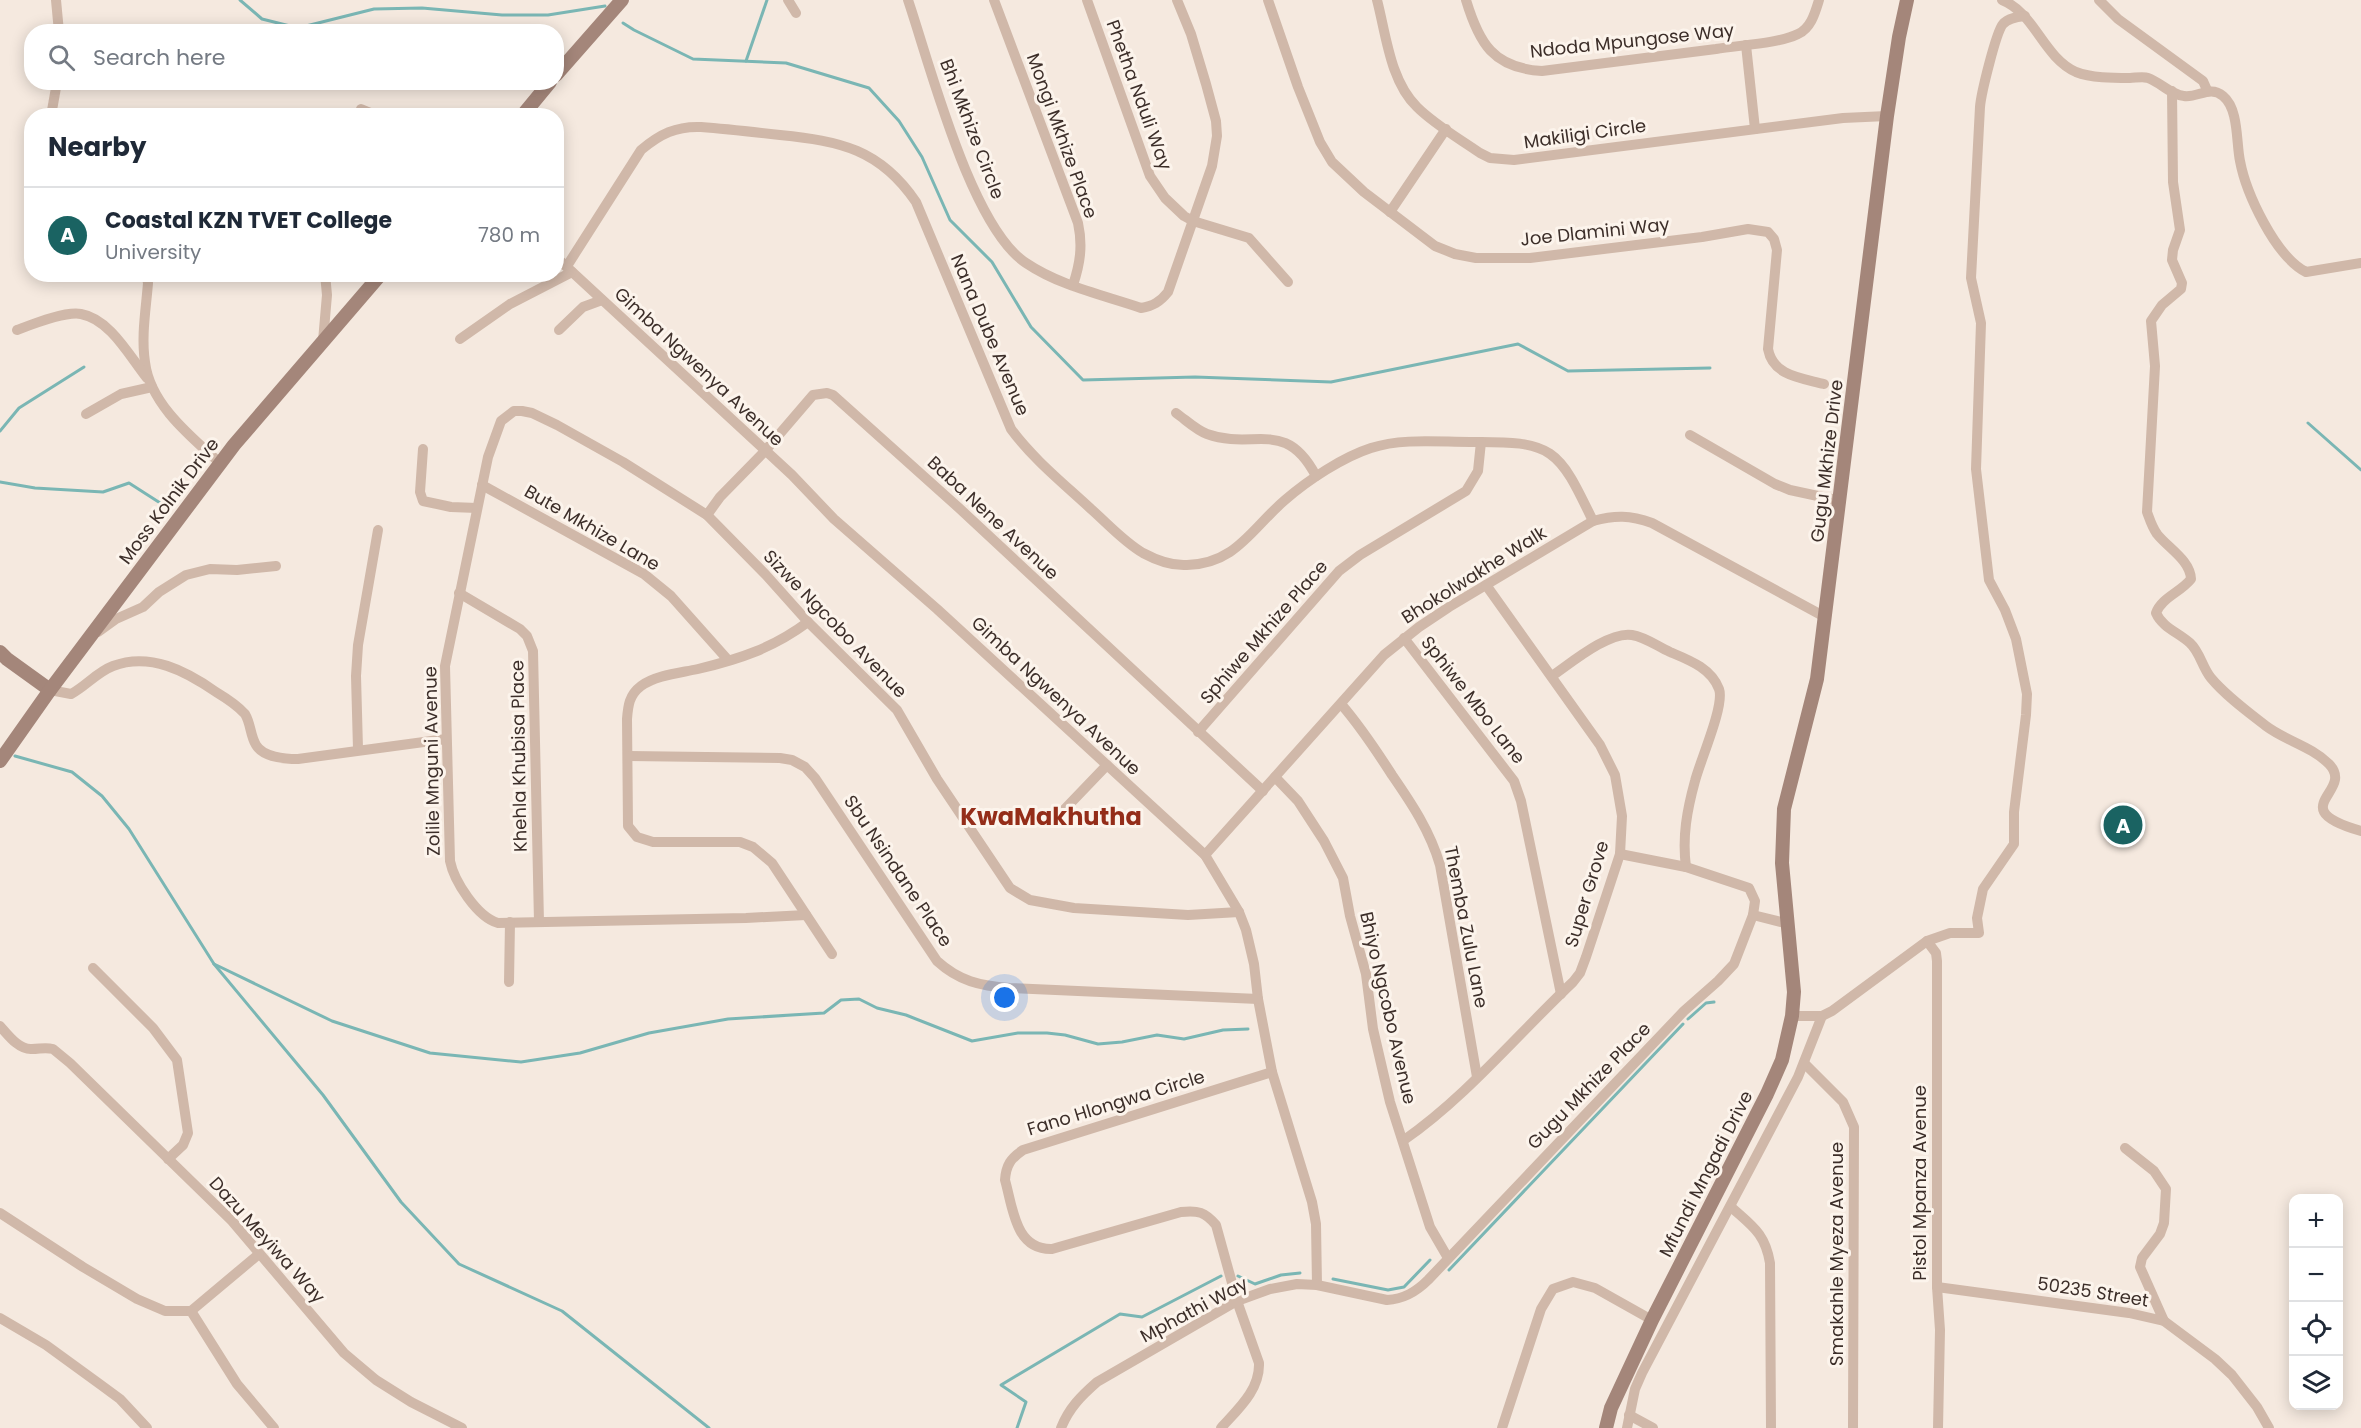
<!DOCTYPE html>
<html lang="en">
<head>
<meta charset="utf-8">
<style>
  :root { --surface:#fff; --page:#f2f2f3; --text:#1f2937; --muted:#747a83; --line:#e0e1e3; --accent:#1a6362 }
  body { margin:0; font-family:Poppins,sans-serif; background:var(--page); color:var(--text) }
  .controls { position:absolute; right:18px; bottom:18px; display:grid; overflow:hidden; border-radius:12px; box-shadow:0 3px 15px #0003 }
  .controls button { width:54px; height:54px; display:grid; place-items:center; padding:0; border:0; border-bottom:2px solid var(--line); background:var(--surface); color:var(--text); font:30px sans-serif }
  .you { position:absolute; left:1005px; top:998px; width:21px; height:21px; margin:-15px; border:4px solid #fff; border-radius:50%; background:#1a73e8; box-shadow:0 0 0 9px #1a73e833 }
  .badge { display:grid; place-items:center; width:39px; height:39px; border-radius:50%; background:var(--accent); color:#fff; font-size:20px; font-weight:700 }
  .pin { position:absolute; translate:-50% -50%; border:3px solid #fff; box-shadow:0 2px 6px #0006 }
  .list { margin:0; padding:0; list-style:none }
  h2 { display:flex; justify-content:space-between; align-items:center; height:78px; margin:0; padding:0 24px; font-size:26px }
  h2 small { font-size:20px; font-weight:400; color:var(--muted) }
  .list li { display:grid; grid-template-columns:39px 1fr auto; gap:18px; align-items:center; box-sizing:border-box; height:96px; padding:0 24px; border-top:2px solid var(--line) }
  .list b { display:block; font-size:22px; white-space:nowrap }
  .list p { margin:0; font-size:20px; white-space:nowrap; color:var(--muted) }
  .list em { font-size:20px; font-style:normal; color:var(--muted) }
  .icon { flex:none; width:33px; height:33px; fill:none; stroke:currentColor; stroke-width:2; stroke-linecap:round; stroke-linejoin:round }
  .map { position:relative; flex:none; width:2361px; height:1428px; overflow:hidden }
  .search { position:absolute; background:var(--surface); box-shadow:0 3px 15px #0003; left:24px; top:24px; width:540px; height:66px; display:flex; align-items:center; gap:15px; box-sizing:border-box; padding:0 21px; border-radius:24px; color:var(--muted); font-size:22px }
  .panel { position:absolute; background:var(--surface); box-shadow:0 3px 15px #0003; left:24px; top:108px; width:540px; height:174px; border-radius:24px }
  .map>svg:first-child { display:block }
</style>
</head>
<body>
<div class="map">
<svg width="2361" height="1428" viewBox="0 0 2361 1428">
  <rect width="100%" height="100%" fill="#f5e9df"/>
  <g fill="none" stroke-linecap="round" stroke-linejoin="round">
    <g stroke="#7ab6b4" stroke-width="3">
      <polyline points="240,0 262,19 298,28 374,9 422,8 502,15 548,15 605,6"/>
      <polyline points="623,23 634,30 693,59 786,63 869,88 899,121 922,157 950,220 992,262 1031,327 1083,380 1195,377 1331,382 1518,344 1568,371 1710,368"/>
      <polyline points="746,61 767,0"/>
      <polyline points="2308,423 2361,470"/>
      <polyline points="0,431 19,408 84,367"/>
      <polyline points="0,482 35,488 103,492 129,483 168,508"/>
      <polyline points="15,756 72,772 102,796 129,829 214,964 323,1095 401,1202 459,1264 562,1311 709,1428"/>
      <polyline points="214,964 332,1021 430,1053 521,1062 580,1053 649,1033 728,1019 824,1013 841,1000 859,999 877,1008 906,1015 972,1041 1018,1033 1047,1033 1065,1035 1098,1044 1122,1042 1157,1035 1184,1039 1223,1030 1248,1029"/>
      <polyline points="1688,1019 1706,1003 1714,1002"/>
      <polyline points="1449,1270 1683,1024"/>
      <polyline points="1238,1276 1255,1284 1281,1275 1300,1273"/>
      <polyline points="1333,1279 1388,1290 1404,1287 1430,1260"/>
      <polyline points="1017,1428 1026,1402 1001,1385 1120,1314 1142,1317 1221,1276"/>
    </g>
    <g stroke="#d0b8a9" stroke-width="10">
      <polyline points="56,0 59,32"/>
      <polyline points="788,0 796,13"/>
      <path d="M908,0C930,65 971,227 1026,263C1060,286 1103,295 1141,308C1153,306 1160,302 1168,292L1212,166L1217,136L1216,121L1206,84L1191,34L1177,0"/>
      <path d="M994,0L1078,223C1083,246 1080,264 1073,285"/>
      <polyline points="1087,0 1150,176 1165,198 1184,216 1193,221 1249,238 1288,282"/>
      <path d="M1268,0L1298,87L1320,142L1332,162L1364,192L1435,246L1455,254L1476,258H1530L1702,237L1748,229L1768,232L1774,239L1777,250L1768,349C1773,376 1801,378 1824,384"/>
      <path d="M1377,0C1386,34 1390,81 1417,107C1435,125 1460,139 1480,153L1490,158L1514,160L1843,118L1887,116"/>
      <path d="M1466,0C1479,43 1493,68 1542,71C1600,64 1658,56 1716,49C1739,45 1778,44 1798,34C1811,28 1815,13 1819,0"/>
      <path d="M2002,0C2035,13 2043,57 2076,72C2091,78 2113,78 2130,78C2135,78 2143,76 2148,78C2160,82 2171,95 2184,96C2198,98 2210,85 2223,96C2239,109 2236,142 2240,161C2246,193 2275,256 2306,272L2361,263"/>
      <polyline points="2099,0 2118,19 2203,81 2207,90"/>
      <polyline points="1746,45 1755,129"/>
      <path d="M2172,91L2173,182L2180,230L2173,250L2172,260L2182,283L2181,289L2162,305L2151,321L2155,366L2147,512C2150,520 2152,527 2157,534C2168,548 2190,560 2191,579C2181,592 2161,598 2156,613C2162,627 2179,633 2190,643C2200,652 2202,667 2211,678C2226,696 2248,712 2266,726C2286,741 2311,746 2329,764C2356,792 2281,808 2361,831"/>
      <polyline points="361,109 378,116"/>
      <polyline points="51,116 57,82"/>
      <polyline points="1390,212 1446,129"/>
      <polyline points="556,257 792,475 834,519 937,609 1205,855 1239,912 1246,930 1254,964 1258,999 1272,1072 1312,1202 1316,1224 1317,1285"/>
      <path d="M567,266L641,150C660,134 676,126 701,127C728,129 754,132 780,135C840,141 880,149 916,202L1011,429C1033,459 1063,483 1091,509C1108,524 1124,542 1143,553C1156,560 1172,566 1187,565C1236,564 1252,528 1285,500C1308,480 1343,457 1371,448C1402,438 1438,442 1470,442C1554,441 1558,448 1593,521"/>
      <path d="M146,274L148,283C146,309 141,336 145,362C150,404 190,436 220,463"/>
      <path d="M17,330C33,324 65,311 81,314C110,319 130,357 147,378"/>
      <polyline points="559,330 583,307 602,300"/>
      <polyline points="460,339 510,304 572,272"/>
      <polyline points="323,341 327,295 325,274"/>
      <path d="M1176,413C1186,420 1196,430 1207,434C1254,451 1285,417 1316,476"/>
      <polyline points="86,414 121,394 152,387"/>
      <polyline points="1690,435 1775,484 1790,490 1841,501"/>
      <polyline points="423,449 420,492 423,501 451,507 477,508"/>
      <polyline points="482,485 644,574 671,596 728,660"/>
      <polyline points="707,515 720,497 765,451 813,395 827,393 833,395 959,508 1263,791"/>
      <polyline points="459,593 520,629 527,636 533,651 539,922"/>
      <path d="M808,622C773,648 740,659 698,669C680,673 656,675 641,686C629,695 628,706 627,719L628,826L637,837L653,842H740L753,847L772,863L832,954"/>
      <polyline points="98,632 116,619 143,607 159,592 186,575 210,569 237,570 276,566"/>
      <polyline points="1404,638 1514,781 1521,801 1561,994"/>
      <path d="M1552,676C1571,663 1609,631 1632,635C1645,637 1657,646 1670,652C1689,660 1711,668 1719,689C1725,705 1700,761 1695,781C1687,810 1682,837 1686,867"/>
      <path d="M50,690L71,694C86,686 97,672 113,666C150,652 186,671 216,692C226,698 237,705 245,714C251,724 250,735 256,745C263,757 285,759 298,759L446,739"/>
      <path d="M1341,704C1360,726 1376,750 1392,775C1412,804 1430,831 1440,865L1477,1077"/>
      <polyline points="1198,732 1339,571 1360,555 1466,491 1478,471 1481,442"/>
      <polyline points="358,749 356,676 358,645 378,530"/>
      <path d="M629,756L780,758L792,760L805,767L815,778L937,961C959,981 980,986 1010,988L1258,999"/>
      <polyline points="1275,777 1298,801 1324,841 1343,878 1350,916 1366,974 1373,1029 1390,1102 1430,1227 1448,1258"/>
      <polyline points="1061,813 1107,765"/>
      <path d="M1205,855L1384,655L1419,627L1449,607L1593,521C1615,515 1630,515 1652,523L1825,617"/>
      <path d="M806,915L746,918L498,923C477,917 454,881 450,861L445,666L488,457L501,421L514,411H522L532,413L557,425L623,462L707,515L766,575L808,622L897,710L937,779L1010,888L1030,900L1074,908L1188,915L1239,912"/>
      <polyline points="1753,915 1789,924"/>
      <polyline points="1927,941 1936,953 1937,961 1937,1287 1940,1330 1938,1428"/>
      <polyline points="93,968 153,1028 177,1060 188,1133 183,1145 168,1159"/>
      <polyline points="509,982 510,922"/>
      <path d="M1792,1016H1822L1832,1011L1927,941L1950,933H1979L1977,918L1983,889L2014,844V812L2026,715L2027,694L2016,639L2005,610L1989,580L1976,469L1981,323L1971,278L1980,107C1981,94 1996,32 2003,24C2008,18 2017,17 2025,16"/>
      <path d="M0,1026C8,1035 19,1050 32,1049C40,1049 45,1047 53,1049L70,1063L232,1221L344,1353L376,1380L411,1402L462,1428"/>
      <polyline points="1804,1063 1843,1102 1854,1127 1853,1428"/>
      <path d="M1404,1140C1465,1098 1518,1034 1573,982L1580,973L1586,957L1620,854L1622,816L1615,775L1600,745L1486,585"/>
      <polyline points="2125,1148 2154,1171 2166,1189 2164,1223 2160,1234 2142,1258 2140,1267 2164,1321"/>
      <path d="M1731,1207C1752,1226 1765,1233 1770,1263L1771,1428"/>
      <polyline points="0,1213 83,1267 137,1299 165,1311 191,1311 259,1254"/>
      <polyline points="1937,1287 2129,1313 2164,1321 2215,1359 2232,1375 2257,1407 2269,1428"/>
      <polyline points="191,1311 237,1384 274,1428"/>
      <polyline points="0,1318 46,1345 101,1385 120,1399 147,1428"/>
      <polyline points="1629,1415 1653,1428"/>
      <path d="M1061,1428C1069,1408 1081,1396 1097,1382L1237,1301L1270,1289L1297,1284L1317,1285L1387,1300C1404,1299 1416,1292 1428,1280L1684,1011L1718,981L1734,964L1753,915L1755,901L1749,888L1686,867L1620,854"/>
      <path d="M1221,1428C1238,1409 1260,1390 1259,1363L1237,1301L1216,1225C1205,1212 1198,1210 1181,1212L1052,1249C1015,1250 1013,1208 1005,1180C1006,1165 1011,1158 1023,1150L1272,1072"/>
      <polyline points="1502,1428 1541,1309 1553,1289 1573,1282 1595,1288 1652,1320"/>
      <polyline points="1627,1428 1635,1389 1642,1373 1798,1077 1822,1016"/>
    </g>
    <g stroke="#a4867a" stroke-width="14">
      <polyline points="556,75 622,0"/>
      <polyline points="522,116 550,82"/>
      <polyline points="0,652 7,659 50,690"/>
      <polyline points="0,761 50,690 234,445 381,274"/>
      <polyline points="1606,1428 1611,1408 1652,1320 1767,1094 1782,1060 1792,1016 1794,992 1782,863 1784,809 1817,679 1887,116 1899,37 1907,0"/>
    </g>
  </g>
  <g text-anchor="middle" stroke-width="6" stroke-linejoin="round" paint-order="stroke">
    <g font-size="18" fill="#3c2e29" stroke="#fcf4ec">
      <text transform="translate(1632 41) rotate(-6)" y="6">Ndoda Mpungose Way</text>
      <text transform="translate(1139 95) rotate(70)" y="6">Phetha Nduli Way</text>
      <text transform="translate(972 129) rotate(69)" y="6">Bhi Mkhize Circle</text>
      <text transform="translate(1585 134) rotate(-8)" y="6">Makiligi Circle</text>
      <text transform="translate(1062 136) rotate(70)" y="6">Mongi Mkhize Place</text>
      <text transform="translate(1595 232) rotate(-6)" y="6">Joe Dlamini Way</text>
      <text transform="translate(990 335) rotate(67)" y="6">Nana Dube Avenue</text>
      <text transform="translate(699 367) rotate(43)" y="6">Gimba Ngwenya Avenue</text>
      <text transform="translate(1827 461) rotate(-83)" y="6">Gugu Mkhize Drive</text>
      <text transform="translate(169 501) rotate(-53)" y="6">Moss Kolnik Drive</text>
      <text transform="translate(993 518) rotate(43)" y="6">Baba Nene Avenue</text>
      <text transform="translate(592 528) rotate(30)" y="6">Bute Mkhize Lane</text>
      <text transform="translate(1474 575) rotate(-32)" y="6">Bhokolwakhe Walk</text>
      <text transform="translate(835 624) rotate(46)" y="6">Sizwe Ngcobo Avenue</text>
      <text transform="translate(1264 632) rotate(-49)" y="6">Sphiwe Mkhize Place</text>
      <text transform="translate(1056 696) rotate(43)" y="6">Gimba Ngwenya Avenue</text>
      <text transform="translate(1473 700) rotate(52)" y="6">Sphiwe Mbo Lane</text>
      <text transform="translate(519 756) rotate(-91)" y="6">Khehla Khubisa Place</text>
      <text transform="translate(432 761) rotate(-91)" y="6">Zolile Mnguni Avenue</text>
      <text transform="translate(898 871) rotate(56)" y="6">Sbu Nsindane Place</text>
      <text transform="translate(1587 894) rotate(-73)" y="6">Super Grove</text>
      <text transform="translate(1466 927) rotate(79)" y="6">Themba Zulu Lane</text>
      <text transform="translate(1388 1008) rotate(77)" y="6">Bhiyo Ngcobo Avenue</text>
      <text transform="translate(1589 1086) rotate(-46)" y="6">Gugu Mkhize Place</text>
      <text transform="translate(1116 1103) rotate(-17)" y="6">Fano Hlongwa Circle</text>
      <text transform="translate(1706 1174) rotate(-63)" y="6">Mfundi Mngadi Drive</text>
      <text transform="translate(1920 1183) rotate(-90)" y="6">Pistol Mpanza Avenue</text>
      <text transform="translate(267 1240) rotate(48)" y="6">Dazu Meyiwa Way</text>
      <text transform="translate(1837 1254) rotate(-90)" y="6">Smakahle Myeza Avenue</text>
      <text transform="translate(2093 1292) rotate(9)" y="6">50235 Street</text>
      <text transform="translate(1194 1310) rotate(-28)" y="6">Mphathi Way</text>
    </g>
    <g font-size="24" font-weight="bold" fill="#942d19" stroke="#fcf4ec">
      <text x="1051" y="825">KwaMakhutha</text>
    </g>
  </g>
</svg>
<div class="controls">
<button>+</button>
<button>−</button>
<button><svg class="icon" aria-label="locate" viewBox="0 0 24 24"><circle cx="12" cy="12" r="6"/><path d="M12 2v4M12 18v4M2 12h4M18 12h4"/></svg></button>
<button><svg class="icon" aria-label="layers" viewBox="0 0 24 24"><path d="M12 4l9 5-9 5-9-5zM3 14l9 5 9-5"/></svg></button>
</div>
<div class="you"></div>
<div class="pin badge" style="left:2123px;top:825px">A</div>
<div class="search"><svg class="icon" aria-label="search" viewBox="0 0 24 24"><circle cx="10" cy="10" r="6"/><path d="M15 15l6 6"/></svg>Search here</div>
<section class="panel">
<h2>Nearby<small></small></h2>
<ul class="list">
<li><span class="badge">A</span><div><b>Coastal KZN TVET College</b><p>University</p></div><em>780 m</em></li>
</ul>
</section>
</div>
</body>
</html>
